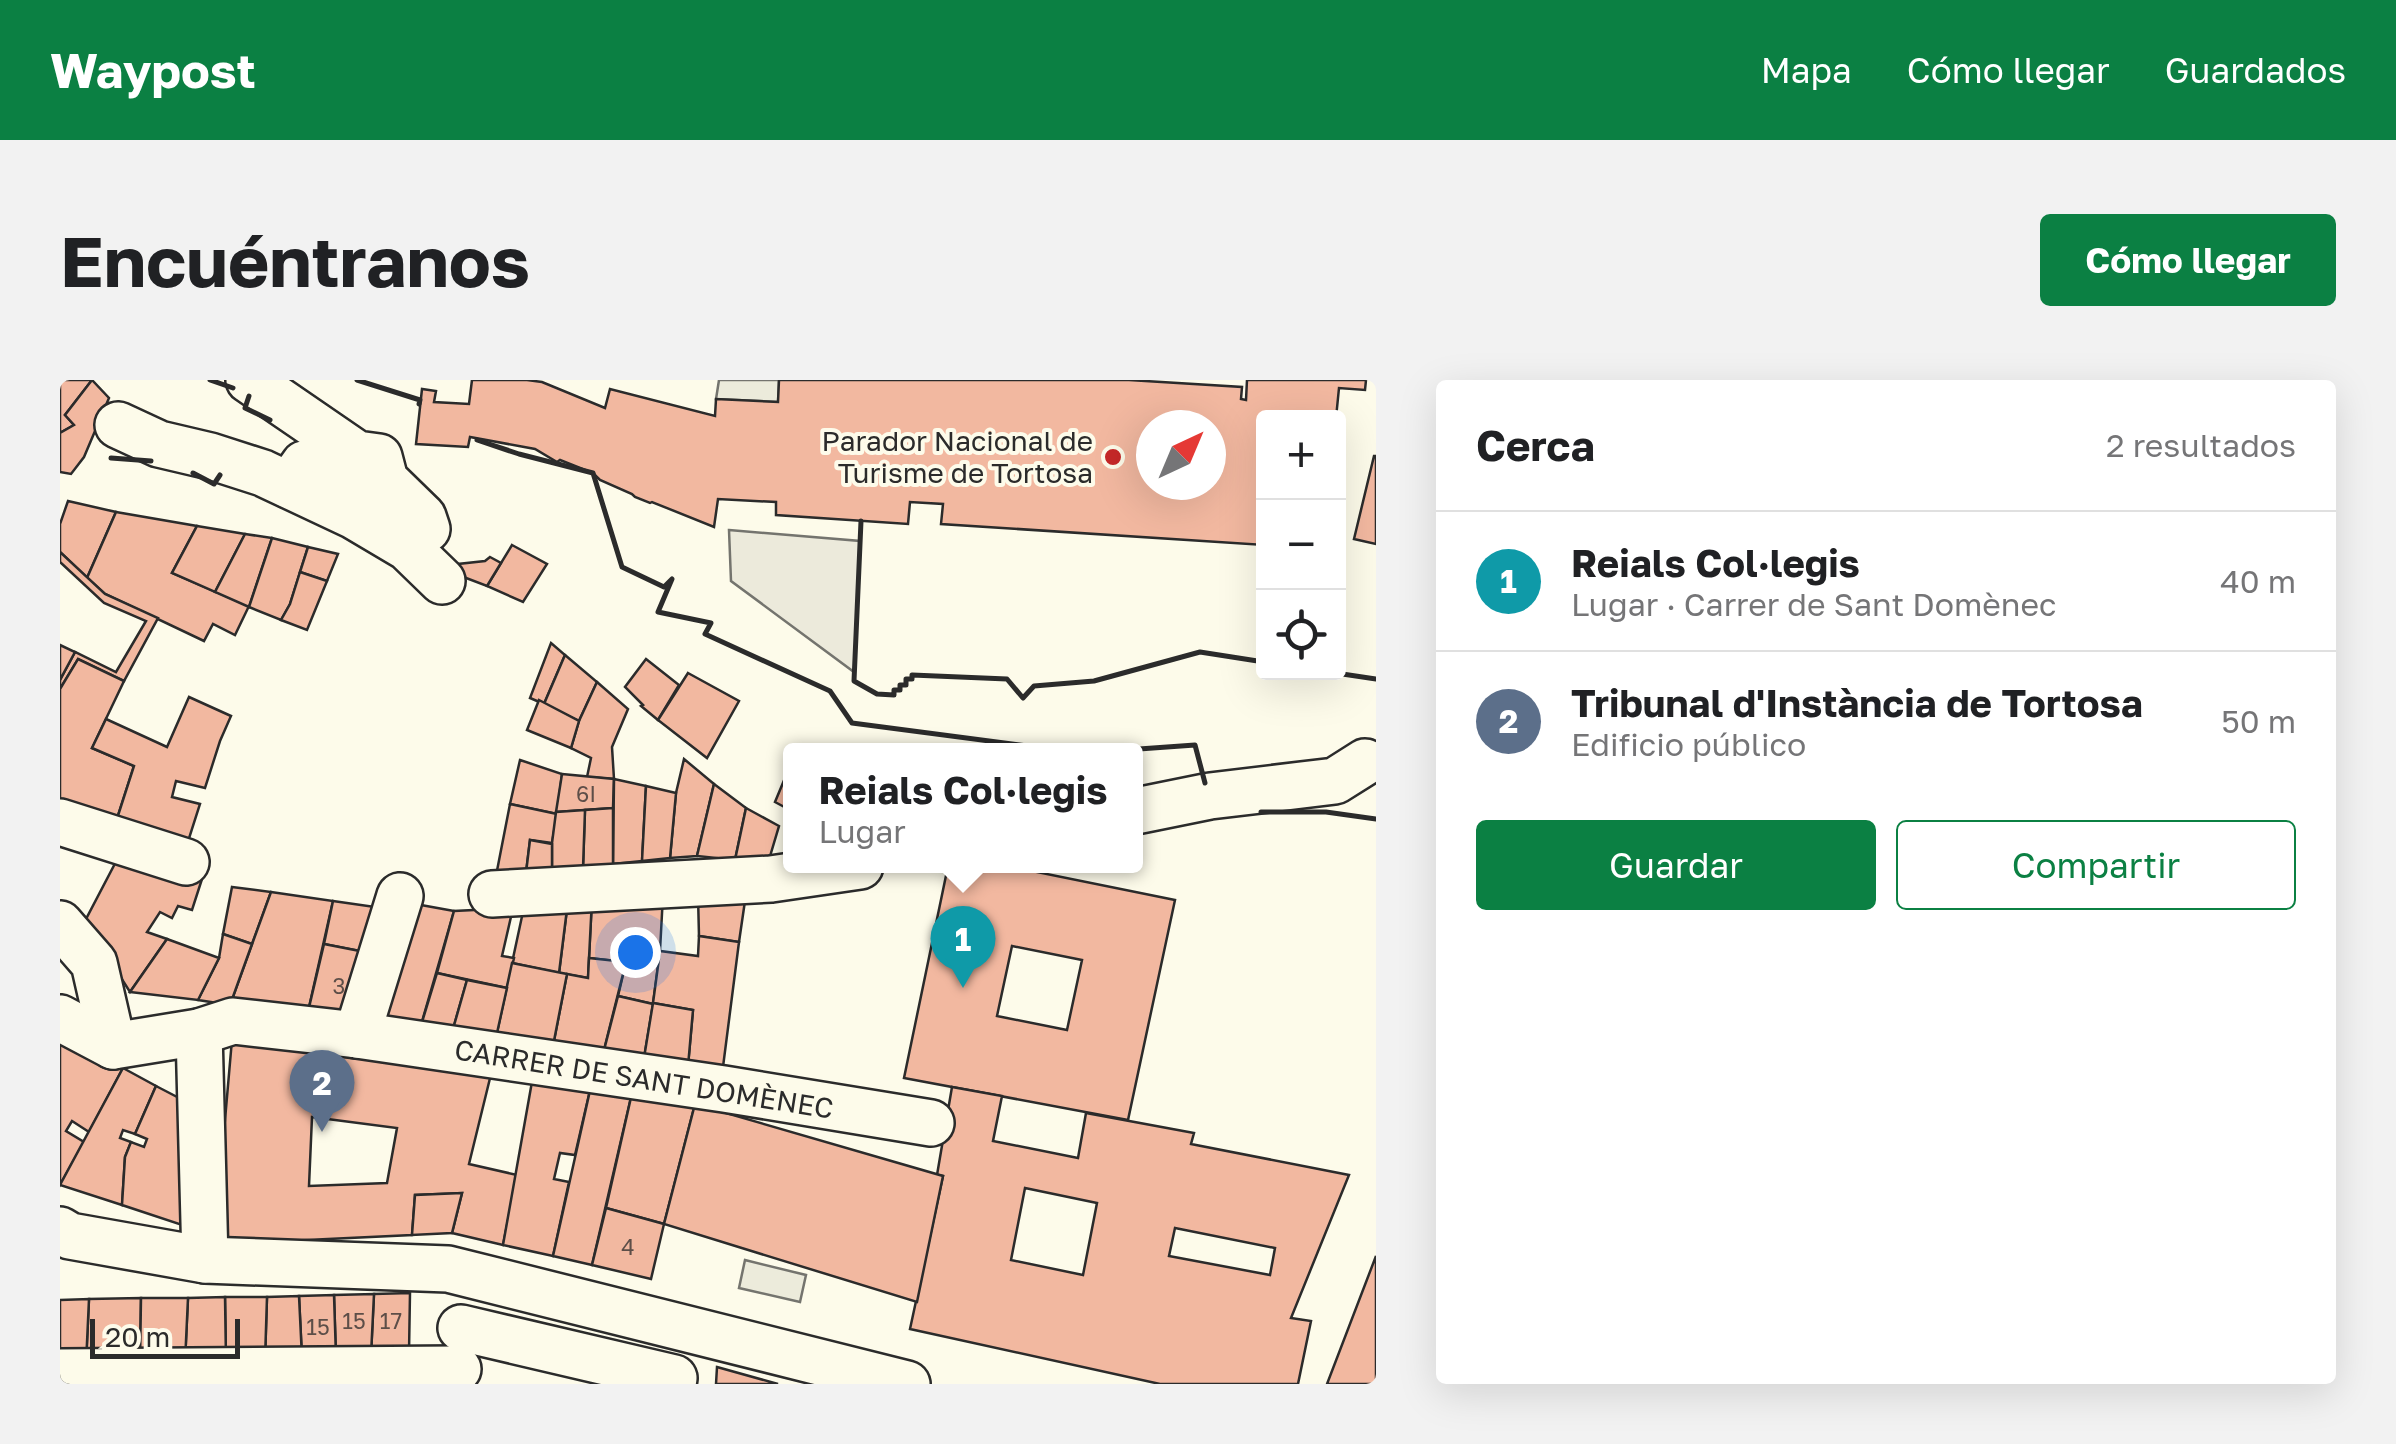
<!DOCTYPE html>
<html lang="es">
<head>
<meta charset="utf-8">
<style>
  :root { --surface:#fff; --page:#f2f2f2; --text:#202124; --muted:#757577; --line:#e0e0e0; --accent:#0b8043 }
  body { margin:0; font-family:"Golos Text",sans-serif; background:var(--page); color:var(--text) }
  .controls { position:absolute; right:30px; top:30px; display:grid; overflow:hidden; border-radius:10px; box-shadow:0 10px 40px #0002 }
  .controls button { width:90px; height:90px; display:grid; place-items:center; padding:0; border:0; border-bottom:2px solid var(--line); background:var(--surface); color:var(--text); font:50px sans-serif }
  .compass { position:absolute; left:1076px; top:30px; width:90px; height:90px; border-radius:50%; background:var(--surface); box-shadow:0 10px 40px #0002; rotate:44deg }
  .scale { position:absolute; left:30px; bottom:25px; width:150px; box-sizing:border-box; padding-left:10px; border:5px solid #2b2b2b; border-top:0; font-size:28px; line-height:35px; white-space:nowrap; color:#2b2b2b; -webkit-text-stroke:8px #fdfbea; paint-order:stroke }
  .you { position:absolute; left:575px; top:572px; width:35px; height:35px; margin:-25px; border:8px solid #fff; border-radius:50%; background:#1a73e8; box-shadow:0 0 0 15px #1a73e833 }
  .badge { display:grid; place-items:center; width:65px; height:65px; border-radius:50%; background:var(--accent); color:#fff; font-size:32px; font-weight:700 }
  .pin { position:absolute; translate:-50% -82px; filter:drop-shadow(0 2px 5px #0008) }
  .pin::after { content:''; position:absolute; top:52px; width:35px; height:30px; background:inherit; clip-path:polygon(0 0,100% 0,50% 100%) }
  .popup { position:absolute; left:723px; top:363px; width:360px; height:130px; box-sizing:border-box; display:grid; place-content:center; border-radius:10px; background:var(--surface); filter:drop-shadow(0 2px 8px #0005); font-size:32px; white-space:nowrap; color:var(--muted) }
  .popup b { font-size:38px; color:var(--text) }
  .popup::after { content:''; position:absolute; left:50%; top:100%; margin-left:-20px; border:20px solid transparent; border-top-color:var(--surface) }
  .list { margin:0; padding:0; list-style:none }
  h2 { display:flex; justify-content:space-between; align-items:center; height:130px; margin:0; padding:0 40px; font-size:42px }
  h2 small { font-size:32px; font-weight:400; color:var(--muted) }
  .list li { display:grid; grid-template-columns:65px 1fr auto; gap:30px; align-items:center; box-sizing:border-box; height:140px; padding:0 40px; border-top:2px solid var(--line) }
  .list b { display:block; font-size:38px; white-space:nowrap }
  .list p { margin:0; font-size:32px; white-space:nowrap; color:var(--muted) }
  .list em { font-size:32px; font-style:normal; color:var(--muted) }
  .actions { display:flex; gap:20px; padding:30px 40px }
  .actions a { flex:1; padding:22px 0; border:2px solid var(--accent); border-radius:10px; text-align:center; font-size:35px; color:var(--accent) }
  .actions .main { background:var(--accent); color:#fff }
  .icon { flex:none; width:55px; height:55px; fill:none; stroke:currentColor; stroke-width:2; stroke-linecap:round; stroke-linejoin:round }
  .map { position:relative; flex:none; width:1316px; height:1004px; overflow:hidden; border-radius:10px }
  header { display:flex; align-items:center; gap:60px; box-sizing:border-box; height:140px; padding:0 50px; background:var(--accent); color:#fff }
  header strong { font-size:48px }
  nav { display:flex; gap:55px; margin-inline-start:auto; font-size:35px }
  .intro { display:flex; align-items:center; justify-content:space-between; box-sizing:border-box; height:240px; padding:0 60px }
  h1 { margin:0; font-size:70px }
  .button { padding:25px 45px; border-radius:10px; background:var(--accent); color:#fff; font-size:35px; font-weight:700 }
  main { display:flex; gap:60px; padding:0 60px }
  aside { flex:1; background:var(--surface); border-radius:10px; box-shadow:0 10px 40px #0002 }
  .map>svg:first-child { display:block }
</style>
</head>
<body>
<header>
<strong>Waypost</strong>
<nav><a>Mapa</a><a>Cómo llegar</a><a>Guardados</a></nav>
</header>
<div class="intro"><h1>Encuéntranos</h1><a class="button">Cómo llegar</a></div>
<main>
<div class="map">
<svg width="1316" height="1004" viewBox="0 0 1316 1004">
  <rect width="100%" height="100%" fill="#fdfbea"/>
  <g fill="#ecebdb" stroke="#74746e" stroke-width="2.5">
    <polygon points="659,0 719,0 718,22 656,19"/>
    <polygon points="685,880 746,895 740,922 679,908"/>
  </g>
  <polygon fill="#eceadb" stroke="#74746e" stroke-width="2.5" points="669,150 800,161 794,292 671,201"/>
  <g fill="#f2b8a0" stroke="#2b2b2b" stroke-width="2.5" fill-rule="evenodd">
    <polygon points="0,0 32,0 5,35 14,45 0,53"/>
    <polygon points="32,0 49,18 24,77 11,94 0,92 0,53 14,45 5,35"/>
    <path d="M412,0H467L482,2L545,28L550,9L655,36L656,19L718,22L719,0H1069L1182,7L1181,19L1186,20L1187,0H1306L1305,10L1279,8L1276,38H1204V165L881,144L883,124L850,122L848,144L716,135V122L658,119L654,147L592,122L590,123L575,117L572,114L540,100L533,93L500,80L497,82L475,69L410,57L408,67L356,64L362,9L376,11L374,22L409,24ZM1091,45H1151V105H1091Z"/>
    <polygon points="1314,76 1316,76 1316,164 1294,159"/>
    <polygon points="8,121 56,132 27,198 0,172 0,144"/>
    <polygon points="56,132 137,146 112,193 189,226 175,255 153,244 144,261 45,214 27,198"/>
    <polygon points="137,146 185,154 155,212 112,193"/>
    <polygon points="185,154 212,158 189,227 155,212"/>
    <polygon points="212,158 248,167 230,224 221,240 189,227"/>
    <polygon points="452,165 487,184 463,222 427,206"/>
    <polygon points="248,167 278,174 267,201 240,192"/>
    <polygon points="0,172 45,214 98,238 64,301 18,279 0,309 0,300 15,272 56,292 86,241 44,223 0,182"/>
    <polygon points="430,177 441,183 427,206 393,193 398,184 425,181"/>
    <polygon points="240,192 267,201 247,250 221,240 230,224"/>
    <polygon points="491,263 505,275 484,324 470,318"/>
    <polygon points="0,265 15,272 0,300"/>
    <polygon points="505,275 537,302 519,341 484,324"/>
    <polygon points="18,279 64,301 32,368 74,386 54,448 0,429 0,309"/>
    <polygon points="586,279 619,305 598,340 581,326 583,325 565,307"/>
    <polygon points="628,293 679,321 647,378 598,340"/>
    <polygon points="537,302 568,329 552,367 554,399 527,397 531,378 511,368 519,341"/>
    <polygon points="129,317 171,336 160,361 145,408 116,401 112,417 140,424 125,471 54,448 74,386 32,368 46,339 107,367"/>
    <polygon points="479,320 519,341 511,368 467,350"/>
    <polygon points="624,379 654,404 637,476 610,478 616,413"/>
    <polygon points="460,380 502,394 497,434 450,424"/>
    <polygon points="730,386 730,430 715,422"/>
    <polygon points="502,394 554,399 553,428 496,432"/>
    <polygon points="554,399 586,406 582,481 553,484"/>
    <polygon points="654,404 686,428 675,480 637,476"/>
    <polygon points="586,406 616,413 610,478 582,481"/>
    <polygon points="450,424 497,434 492,463 470,460 465,501 435,501"/>
    <polygon points="553,428 553,484 523,488 525,430"/>
    <polygon points="686,428 719,446 708,483 675,480"/>
    <polygon points="525,430 523,488 492,492 492,463 496,432"/>
    <polygon points="470,460 492,464 492,492 465,501"/>
    <polygon points="60,474 142,499 132,530 118,526 112,538 100,532 87,552 107,559 70,612 25,541"/>
    <path d="M888,486H947L1115,520L1068,740L844,698ZM952,566L1022,580L1007,650L937,636Z"/>
    <polygon points="172,507 211,512 192,564 163,554"/>
    <polygon points="211,512 273,521 247,636 170,625"/>
    <polygon points="686,514 679,562 639,556 638,516"/>
    <polygon points="603,515 600,571 593,624 558,616 566,582 529,578 532,519"/>
    <polygon points="532,519 528,598 499,593 508,521"/>
    <polygon points="273,521 329,529 315,574 264,564"/>
    <polygon points="339,521 394,531 359,652 303,644"/>
    <polygon points="508,521 499,593 452,583 464,527"/>
    <polygon points="453,528 442,576 454,578 447,608 377,593 394,531"/>
    <polygon points="163,554 192,564 170,625 138,620 159,578"/>
    <polygon points="639,556 679,562 663,687 628,686 633,630 593,623 600,571 638,576"/>
    <polygon points="107,559 159,578 138,620 70,612"/>
    <polygon points="264,564 315,574 294,642 247,636"/>
    <polygon points="529,578 566,582 542,678 492,671 507,594 528,598"/>
    <polygon points="452,583 507,594 492,671 435,662"/>
    <polygon points="377,593 407,600 391,656 359,652"/>
    <polygon points="407,600 447,608 435,662 391,656"/>
    <polygon points="558,616 593,624 583,684 542,678"/>
    <polygon points="593,623 633,630 628,686 583,684"/>
    <path d="M173,648L432,690L409,784L457,795L443,865L392,853L402,813L355,815L352,855L165,864L163,763ZM252,737L337,748L327,803L249,806Z"/>
    <polygon points="0,656 63,688 29,752 12,741 6,751 24,762 0,805"/>
    <polygon points="63,688 96,706 75,754 63,750 60,758 71,762 65,777 62,825 0,805"/>
    <polygon points="473,696 531,706 515,775 500,773 494,799 509,802 493,876 443,865"/>
    <polygon points="96,706 119,718 125,841 119,844 62,825 65,777 71,762 84,767 87,759 75,754"/>
    <polygon points="531,706 572,713 532,885 493,876"/>
    <path d="M892,707L942,716L933,761L1018,778L1026,733L1134,753L1131,764L1289,795L1231,938L1251,941L1238,1004H1100L850,949L883,796L877,795ZM965,808L1037,823L1023,895L951,880ZM1115,848L1215,868L1210,895L1109,876Z"/>
    <polygon points="572,713 635,724 604,844 546,828"/>
    <polygon points="635,724 883,796 857,922 604,844"/>
    <polygon points="402,813 392,853 352,855 355,815"/>
    <polygon points="546,828 604,844 591,899 532,885"/>
    <polygon points="1316,876 1316,1004 1267,1004"/>
    <polygon points="350,913 349,973 311,975 314,914"/>
    <polygon points="314,914 311,975 276,977 274,915"/>
    <polygon points="274,915 276,977 242,978 239,916"/>
    <polygon points="239,916 242,978 205,980 207,917"/>
    <polygon points="165,917 207,917 205,980 166,981"/>
    <polygon points="165,917 166,981 125,982 128,918"/>
    <polygon points="81,918 80,983 26,984 29,919"/>
    <polygon points="81,918 128,918 125,982 80,983"/>
    <polygon points="29,919 26,984 0,985 0,920"/>
    <polygon points="657,987 718,1004 656,1004"/>
  </g>
  <g fill="none" stroke-linecap="round" stroke-linejoin="round">
    <defs>
      <g id="street">
        <polyline points="189,0 297,74 319,77 325,100 363,137 367,149 244,84 229,105"/>
        <polyline points="58,45 99,64 150,76 203,93 294,136 348,168 382,201"/>
        <polyline points="1076,431 1150,416 1275,401 1305,382"/>
        <polyline points="0,442 126,482"/>
        <polyline points="432,514 711,499 800,486"/>
        <polyline points="0,544 34,583 53,666"/>
        <polyline points="0,638 53,666 139,652 173,641 297,655 664,709 871,743"/>
        <polyline points="139,652 145,880"/>
        <polyline points="297,655 340,516"/>
        <polyline points="0,850 10,856 145,880 388,889 847,1004"/>
        <polyline points="401,948 614,998 613,1004"/>
        <polyline points="0,992 398,989"/>
      </g>
    </defs>
    <use href="#street" stroke="#2b2b2b" stroke-width="50"/>
    <use href="#street" stroke="#fdfbea" stroke-width="45"/>
    <g stroke="#2b2b2b" stroke-width="5">
      <polyline points="150,0 173,8"/>
      <polyline points="297,0 360,20 359,24"/>
      <polyline points="189,16 185,28 210,40"/>
      <polyline points="417,60 459,74 533,93 562,187 604,207 612,199 598,232 651,243 645,254 770,311 792,343 998,370"/>
      <polyline points="51,78 91,81"/>
      <polyline points="133,93 154,104 160,95"/>
      <polyline points="801,141 794,301 817,314 834,315 834,310 840,310 840,305 846,305 846,299 852,299 852,295 947,299 963,318 974,306 1034,301 1140,272 1204,282"/>
      <polyline points="1269,292 1316,299"/>
      <polyline points="1065,370 1135,365 1145,403"/>
      <polyline points="1201,432 1266,432 1316,439"/>
    </g>
  </g>
  <circle fill="#c62828" stroke="#fdfbea" stroke-width="4" cx="1053" cy="77" r="10"/>
  <g text-anchor="middle" stroke-width="8" stroke-linejoin="round" paint-order="stroke">
    <g font-size="22" fill="#5d4e48">
      <text x="526" y="422">6I</text>
      <text x="279" y="614">3</text>
      <text x="568" y="875">4</text>
      <text x="294" y="949">15</text>
      <text x="331" y="949">17</text>
      <text x="258" y="955">15</text>
    </g>
    <g font-size="28" fill="#2b2b2b" stroke="#fdfbea" text-anchor="end">
      <text x="1033" y="71">Parador Nacional de<tspan x="1033" dy="32">Turisme de Tortosa</tspan></text>
    </g>
    <g font-size="28" fill="#2b2b2b" stroke="#fdfbea">
      <text transform="translate(584 699) rotate(9)" y="10">CARRER DE SANT DOMÈNEC</text>
    </g>
  </g>
</svg>
<div class="controls">
<button>+</button>
<button>−</button>
<button><svg class="icon" aria-label="locate" viewBox="0 0 24 24"><circle cx="12" cy="12" r="6"/><path d="M12 2v4M12 18v4M2 12h4M18 12h4"/></svg></button>
</div>
<svg class="compass" viewBox="-18 -18 36 36"><path d="M0-13l5 13h-10z" fill="#e53935"/><path d="M0 13l5-13h-10z" fill="#757577"/></svg>
<div class="scale">20 m</div>
<div class="you"></div>
<div class="pin badge" style="left:903px;top:608px;background:#0f9aa8">1</div>
<div class="popup"><b>Reials Col·legis</b>Lugar</div>
<div class="pin badge" style="left:262px;top:752px;background:#5c6f8a">2</div>
</div>
<aside>
<h2>Cerca<small>2 resultados</small></h2>
<ul class="list">
<li><span class="badge" style="background:#0f9aa8">1</span><div><b>Reials Col·legis</b><p>Lugar · Carrer de Sant Domènec</p></div><em>40 m</em></li>
<li><span class="badge" style="background:#5c6f8a">2</span><div><b>Tribunal d'Instància de Tortosa</b><p>Edificio público</p></div><em>50 m</em></li>
</ul>
<div class="actions"><a class="main">Guardar</a><a>Compartir</a></div>
</aside>
</main>
</body>
</html>
